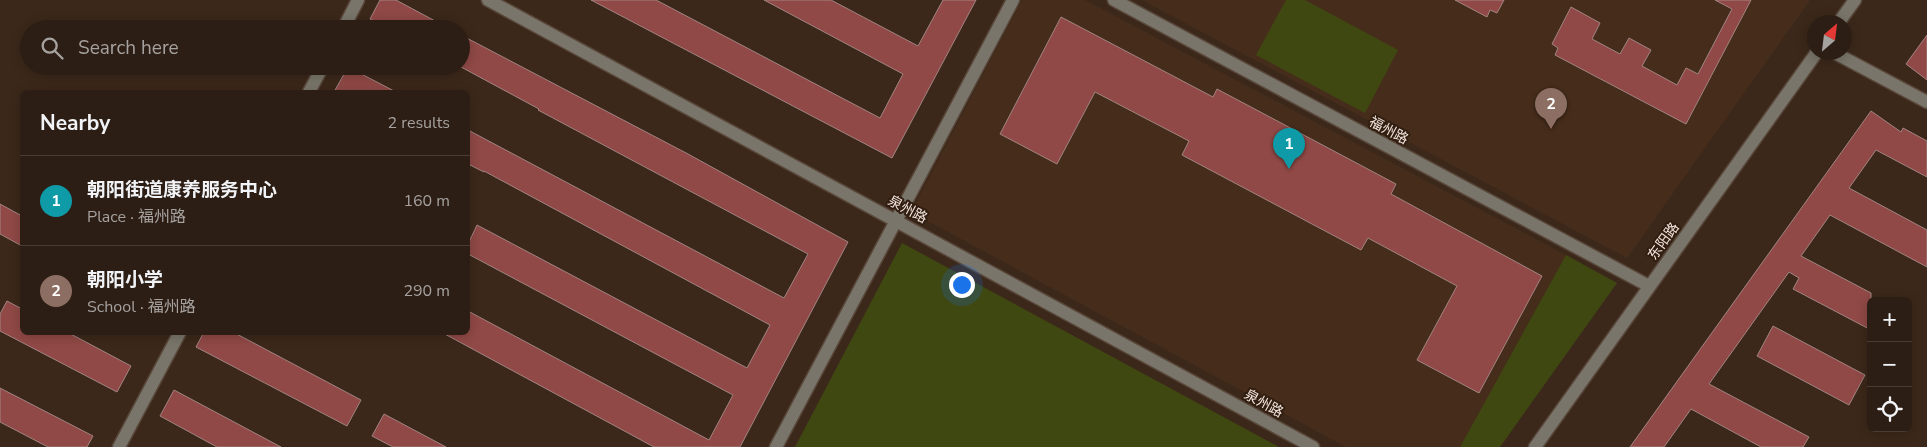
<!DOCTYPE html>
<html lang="en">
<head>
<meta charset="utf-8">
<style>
  :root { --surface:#2c1e14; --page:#34271d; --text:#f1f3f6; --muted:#a6a2a0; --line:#483c34; --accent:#8c9099 }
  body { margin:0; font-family:"Nunito Sans","Noto Sans SC",sans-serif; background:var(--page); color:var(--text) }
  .controls { position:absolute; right:15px; bottom:15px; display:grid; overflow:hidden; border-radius:8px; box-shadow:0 2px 12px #0003 }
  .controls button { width:45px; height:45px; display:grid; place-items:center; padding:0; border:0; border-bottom:1px solid var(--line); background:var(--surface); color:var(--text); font:25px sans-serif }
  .compass { position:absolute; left:1807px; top:15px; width:45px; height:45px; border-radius:50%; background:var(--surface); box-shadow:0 2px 12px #0003; rotate:28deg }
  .you { position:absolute; left:961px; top:284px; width:18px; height:18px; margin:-12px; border:4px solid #fff; border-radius:50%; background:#1a73e8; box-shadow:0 0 0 8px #1a73e833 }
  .badge { display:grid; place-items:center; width:32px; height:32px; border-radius:50%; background:var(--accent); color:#fff; font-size:16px; font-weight:700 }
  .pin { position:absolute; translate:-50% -41px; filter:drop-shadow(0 1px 2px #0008) }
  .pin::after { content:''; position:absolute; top:26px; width:18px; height:15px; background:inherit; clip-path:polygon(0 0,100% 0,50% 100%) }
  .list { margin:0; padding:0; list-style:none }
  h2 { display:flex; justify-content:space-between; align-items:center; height:65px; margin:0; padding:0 20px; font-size:21px }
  h2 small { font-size:16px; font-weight:400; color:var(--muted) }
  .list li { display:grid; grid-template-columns:32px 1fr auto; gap:15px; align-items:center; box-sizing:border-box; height:90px; padding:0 20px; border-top:1px solid var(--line) }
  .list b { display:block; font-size:19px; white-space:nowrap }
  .list p { margin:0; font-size:16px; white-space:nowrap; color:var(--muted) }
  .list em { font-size:16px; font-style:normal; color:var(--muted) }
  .icon { flex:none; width:28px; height:28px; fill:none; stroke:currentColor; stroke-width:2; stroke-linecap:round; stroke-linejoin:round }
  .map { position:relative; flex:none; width:1927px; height:447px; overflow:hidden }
  .search { position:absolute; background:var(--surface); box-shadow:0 2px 12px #0003; left:20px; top:20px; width:450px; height:55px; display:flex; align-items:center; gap:12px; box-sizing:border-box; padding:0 18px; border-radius:28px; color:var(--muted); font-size:19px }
  .panel { position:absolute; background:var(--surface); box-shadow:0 2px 12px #0003; left:20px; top:90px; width:450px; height:245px; border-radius:8px }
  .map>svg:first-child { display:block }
</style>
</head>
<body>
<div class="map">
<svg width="1927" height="447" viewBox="0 0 1927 447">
  <rect width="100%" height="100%" fill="#3b281a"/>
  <g fill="#462d1b">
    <polygon points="1022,0 1085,0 1566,255 1460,447 1346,447 911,212"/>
    <polygon points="1142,0 1810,0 1627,258"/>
  </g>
  <g fill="#404811">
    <polygon points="1286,0 1305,0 1398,50 1365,113 1256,55"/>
    <polygon points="902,243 1279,447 795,447"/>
    <polygon points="1566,255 1617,283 1500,447 1460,447"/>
  </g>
  <g fill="#904946" stroke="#a28481">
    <polygon points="380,0 396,0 450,29 389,29 370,19"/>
    <polygon points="591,0 656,0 880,118 903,74 764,0 831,0 918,46 943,0 976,0 892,158"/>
    <polygon points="1455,0 1504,0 1497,13 1490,10 1487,17"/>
    <polygon points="1715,0 1751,0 1686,124 1555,55 1558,48 1552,44 1571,7 1600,23 1592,39 1620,54 1629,38 1651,50 1642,66 1677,85 1686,68 1698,74 1732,9"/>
    <polygon points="1061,17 1213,97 1217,89 1396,184 1391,194 1542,276 1479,393 1417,360 1457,286 1368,238 1361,250 1182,155 1189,141 1095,92 1057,164 1000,134"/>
    <polygon points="461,35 688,154 848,242 740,447 654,447 441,332 468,332 468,311 709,440 733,395 468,254 468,244 477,225 747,368 770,325 484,171 484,172 468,164 468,130 784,298 808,254 538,110 539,109 461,67"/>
    <polygon points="1927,35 1927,80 1906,64"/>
    <polygon points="348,67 396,92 334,92"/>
    <polygon points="1871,111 1901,132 1903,128 1927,141 1927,177 1876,150 1849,188 1927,230 1927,267 1830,215 1801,256 1871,293 1871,330 1793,289 1799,278 1789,272 1709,384 1809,437 1803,447 1761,447 1691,409 1664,447 1630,447"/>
    <polygon points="0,204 22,216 22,246 0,234"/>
    <polygon points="7,301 22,309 22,332 67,332 131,366 117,392 0,331 0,314"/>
    <polygon points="1773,326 1865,375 1849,405 1757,356"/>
    <polygon points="204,332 233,332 361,400 347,426 196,347"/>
    <polygon points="0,388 93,436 87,447 48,447 0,422"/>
    <polygon points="174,390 281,447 217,447 160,416"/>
    <polygon points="384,414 446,447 393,447 372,436"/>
  </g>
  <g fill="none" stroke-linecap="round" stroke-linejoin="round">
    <defs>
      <g id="minor">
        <polyline points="488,0 1313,447"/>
        <polyline points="1114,0 1649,286"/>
        <polyline points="1839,22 1855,0"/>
        <polyline points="343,29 358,0"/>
        <polyline points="1833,52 1927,102"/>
        <polyline points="309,92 323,66"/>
        <polyline points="119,447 180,332"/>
        <polyline points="776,447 1013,0"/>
        <polyline points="1535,447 1817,52"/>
      </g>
    </defs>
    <use href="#minor" stroke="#584639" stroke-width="15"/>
    <use href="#minor" stroke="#79756a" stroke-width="12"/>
  </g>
  <g text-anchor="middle" stroke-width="4" stroke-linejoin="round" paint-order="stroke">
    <g font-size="14" fill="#f3e5dd" stroke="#311e11">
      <text transform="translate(1389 130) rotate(28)" y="5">福州路</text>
      <text transform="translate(908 209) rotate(28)" y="5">泉州路</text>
      <text transform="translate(1663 241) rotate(-54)" y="5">东阳路</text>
      <text transform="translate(1264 403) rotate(29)" y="5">泉州路</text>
    </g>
  </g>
</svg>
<div class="controls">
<button>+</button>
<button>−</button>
<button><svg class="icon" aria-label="locate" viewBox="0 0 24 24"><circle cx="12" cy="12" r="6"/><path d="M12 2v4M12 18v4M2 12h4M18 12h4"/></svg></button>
</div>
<svg class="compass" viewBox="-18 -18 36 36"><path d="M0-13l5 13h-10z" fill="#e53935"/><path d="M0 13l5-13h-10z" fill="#a6a2a0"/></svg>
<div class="you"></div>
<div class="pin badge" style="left:1289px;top:169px;background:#0f9aa8">1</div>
<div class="pin badge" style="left:1551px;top:129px;background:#8d6e63">2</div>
<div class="search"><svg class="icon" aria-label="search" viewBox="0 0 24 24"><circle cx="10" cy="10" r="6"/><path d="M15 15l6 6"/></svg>Search here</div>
<section class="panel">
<h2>Nearby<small>2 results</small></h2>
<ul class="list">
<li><span class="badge" style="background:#0f9aa8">1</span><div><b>朝阳街道康养服务中心</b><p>Place · 福州路</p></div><em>160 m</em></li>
<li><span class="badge" style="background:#8d6e63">2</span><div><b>朝阳小学</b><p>School · 福州路</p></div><em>290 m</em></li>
</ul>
</section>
</div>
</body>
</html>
